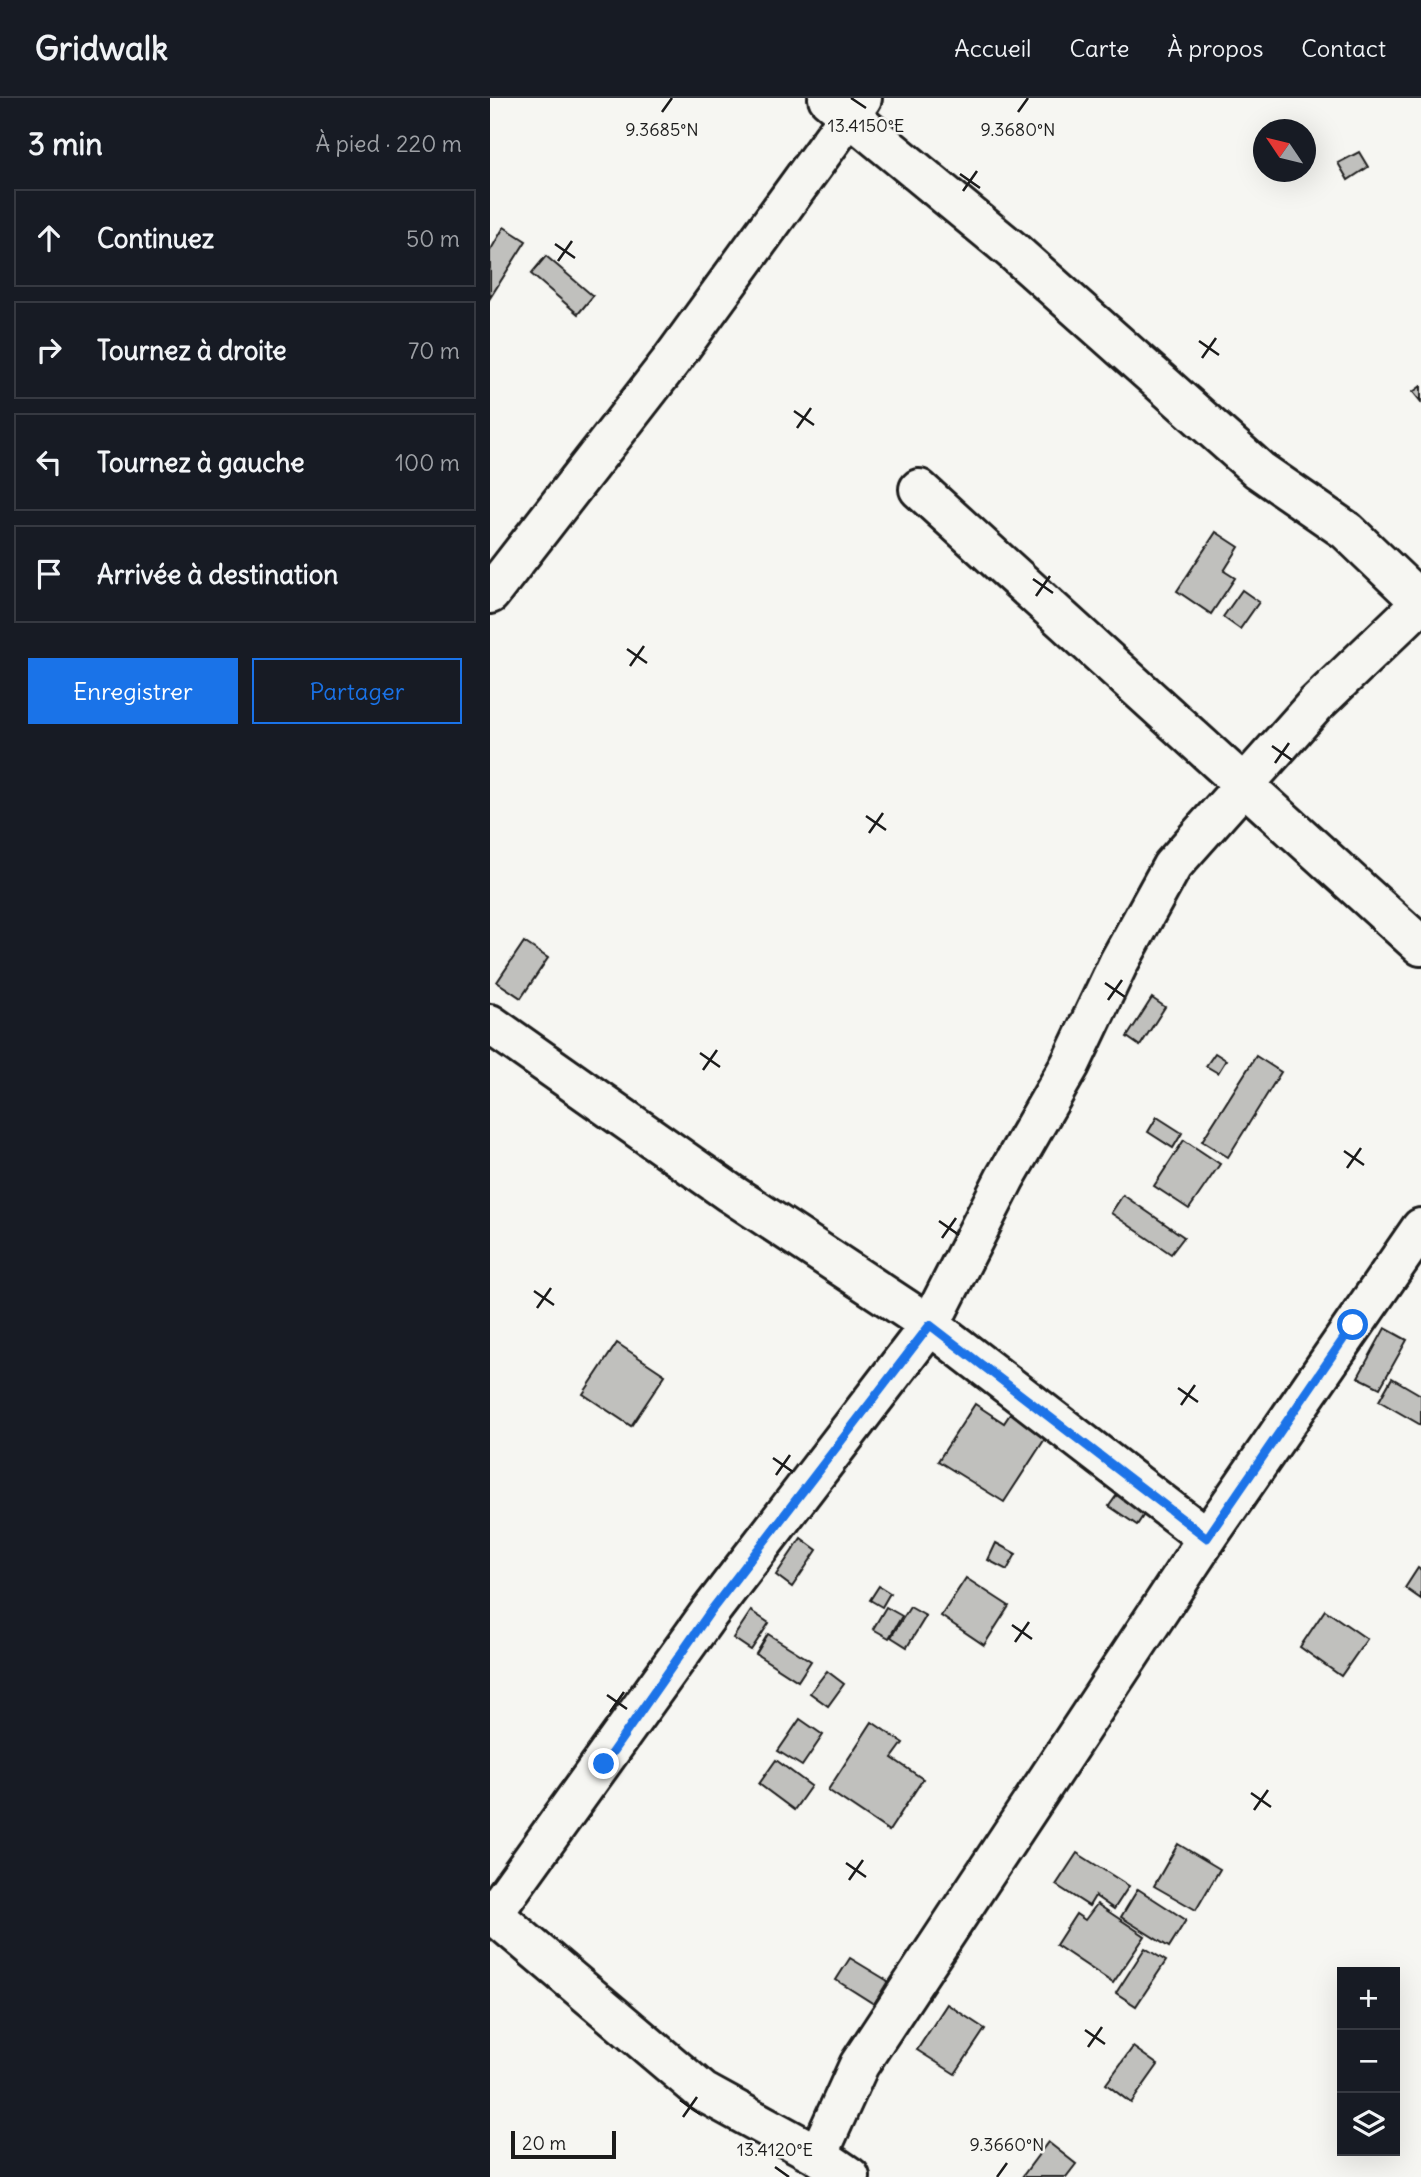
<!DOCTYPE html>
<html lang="fr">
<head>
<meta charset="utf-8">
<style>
  :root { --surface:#171b24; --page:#242831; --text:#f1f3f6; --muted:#9ea1a6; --line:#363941; --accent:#1a73e8 }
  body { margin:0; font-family:Delius,sans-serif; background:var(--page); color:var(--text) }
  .controls { position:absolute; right:21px; bottom:21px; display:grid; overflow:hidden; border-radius:0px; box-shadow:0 7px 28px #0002 }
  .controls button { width:63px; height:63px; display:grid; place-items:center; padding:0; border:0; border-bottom:2px solid var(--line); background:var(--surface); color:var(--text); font:35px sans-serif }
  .compass { position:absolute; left:763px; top:21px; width:63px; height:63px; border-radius:50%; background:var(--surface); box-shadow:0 7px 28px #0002; rotate:305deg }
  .scale { position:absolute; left:21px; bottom:18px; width:105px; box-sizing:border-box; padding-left:7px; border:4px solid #1c1c1c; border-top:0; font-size:19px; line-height:24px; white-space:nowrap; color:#1c1c1c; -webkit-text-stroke:5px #f6f6f2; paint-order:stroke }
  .stop { position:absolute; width:21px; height:21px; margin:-16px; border:5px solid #1a73e8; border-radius:50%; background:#fff }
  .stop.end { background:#1a73e8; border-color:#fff; box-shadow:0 2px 7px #0008 }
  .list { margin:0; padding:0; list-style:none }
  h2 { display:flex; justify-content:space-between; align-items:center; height:91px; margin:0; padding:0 28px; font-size:30px }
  h2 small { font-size:23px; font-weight:400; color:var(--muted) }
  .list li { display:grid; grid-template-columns:46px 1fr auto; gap:21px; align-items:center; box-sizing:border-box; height:98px; margin:0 14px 14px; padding:0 14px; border:2px solid var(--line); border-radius:0px }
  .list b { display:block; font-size:26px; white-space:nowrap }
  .list em { font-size:23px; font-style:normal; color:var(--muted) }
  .actions { display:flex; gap:14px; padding:21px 28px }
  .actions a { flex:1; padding:16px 0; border:2px solid var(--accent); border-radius:0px; text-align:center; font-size:24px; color:var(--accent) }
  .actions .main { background:var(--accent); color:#fff }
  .icon { flex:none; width:38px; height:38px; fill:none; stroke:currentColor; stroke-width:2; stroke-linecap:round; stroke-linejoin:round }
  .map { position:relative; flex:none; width:931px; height:2079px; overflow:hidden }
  header { display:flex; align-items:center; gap:42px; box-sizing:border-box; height:98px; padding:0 35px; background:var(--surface); border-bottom:2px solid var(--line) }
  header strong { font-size:33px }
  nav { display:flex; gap:38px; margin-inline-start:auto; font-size:24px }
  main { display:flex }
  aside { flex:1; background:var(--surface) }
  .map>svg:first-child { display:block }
</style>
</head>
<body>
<header>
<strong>Gridwalk</strong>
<nav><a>Accueil</a><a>Carte</a><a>À propos</a><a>Contact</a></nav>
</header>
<main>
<aside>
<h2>3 min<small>À pied · 220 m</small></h2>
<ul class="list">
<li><svg class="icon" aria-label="ahead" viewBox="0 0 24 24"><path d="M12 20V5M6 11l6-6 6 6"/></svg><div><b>Continuez</b></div><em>50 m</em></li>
<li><svg class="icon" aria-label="right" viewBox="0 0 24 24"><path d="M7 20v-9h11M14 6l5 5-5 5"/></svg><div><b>Tournez à droite</b></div><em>70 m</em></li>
<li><svg class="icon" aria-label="left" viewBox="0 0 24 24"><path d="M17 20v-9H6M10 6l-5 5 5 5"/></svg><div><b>Tournez à gauche</b></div><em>100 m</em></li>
<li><svg class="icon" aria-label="arrive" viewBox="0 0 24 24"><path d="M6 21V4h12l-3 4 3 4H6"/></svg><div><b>Arrivée à destination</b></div></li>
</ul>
<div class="actions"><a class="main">Enregistrer</a><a>Partager</a></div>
</aside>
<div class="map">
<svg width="931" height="2079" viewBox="0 0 931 2079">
  <rect width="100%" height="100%" fill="#f6f6f2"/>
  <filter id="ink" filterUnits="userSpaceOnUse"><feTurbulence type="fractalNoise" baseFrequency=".0143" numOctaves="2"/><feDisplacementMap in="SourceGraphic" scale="14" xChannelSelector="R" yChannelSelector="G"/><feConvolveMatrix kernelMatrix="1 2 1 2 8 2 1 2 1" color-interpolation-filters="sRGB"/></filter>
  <g filter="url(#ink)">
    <g fill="#c0c0bd" stroke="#1c1c1c" stroke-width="2">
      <polygon points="869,54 878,69 858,82 848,65"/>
      <polygon points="14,129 36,143 0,200 0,153"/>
      <polygon points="56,158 103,198 88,216 41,176"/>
      <polygon points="931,288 931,304 923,294"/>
      <polygon points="726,434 749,449 734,473 745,480 721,516 687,493"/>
      <polygon points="752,492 769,504 750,531 733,519"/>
      <polygon points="34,844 58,860 31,900 7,884"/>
      <polygon points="662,900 675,909 650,948 637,939"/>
      <polygon points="725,955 736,962 728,975 716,968"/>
      <polygon points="766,958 791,974 738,1059 712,1043"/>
      <polygon points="667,1019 692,1035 683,1050 658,1034"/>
      <polygon points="694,1042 730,1066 699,1111 664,1088"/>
      <polygon points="633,1097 694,1139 681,1156 621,1115"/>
      <polygon points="895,1230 917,1242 890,1290 868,1279"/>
      <polygon points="127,1245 175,1277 141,1328 93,1296"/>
      <polygon points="902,1280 931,1297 931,1327 889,1303"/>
      <polygon points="485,1306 514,1325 524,1310 560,1333 514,1404 448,1363"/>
      <polygon points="629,1394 657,1412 647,1427 619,1408"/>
      <polygon points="311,1440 327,1452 302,1489 286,1477"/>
      <polygon points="506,1445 526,1456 517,1472 498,1462"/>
      <polygon points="928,1470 931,1472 931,1501 915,1490"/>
      <polygon points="476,1480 519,1508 494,1547 451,1518"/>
      <polygon points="389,1488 400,1495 392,1509 380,1502"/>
      <polygon points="396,1509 412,1518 399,1540 383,1531"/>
      <polygon points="420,1509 436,1518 417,1549 401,1539"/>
      <polygon points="835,1512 877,1541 851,1578 810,1549"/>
      <polygon points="261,1513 279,1525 261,1552 243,1540"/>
      <polygon points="278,1536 321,1563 308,1583 266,1556"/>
      <polygon points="337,1573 354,1586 338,1608 320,1595"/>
      <polygon points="310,1621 333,1637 312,1668 288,1653"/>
      <polygon points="382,1624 413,1645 402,1660 433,1681 399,1733 338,1692"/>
      <polygon points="286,1662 321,1688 304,1712 269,1686"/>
      <polygon points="688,1746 730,1771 706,1812 664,1788"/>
      <polygon points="587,1755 639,1788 624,1811 605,1798 599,1808 566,1787"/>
      <polygon points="648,1791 696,1822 679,1849 631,1819"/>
      <polygon points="607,1806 655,1838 623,1885 566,1847 586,1816 595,1822"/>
      <polygon points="655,1850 676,1863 646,1908 626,1895"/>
      <polygon points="360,1860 398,1883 384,1906 346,1882"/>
      <polygon points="457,1906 495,1931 465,1976 427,1952"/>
      <polygon points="643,1949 668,1967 641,2005 616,1986"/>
      <polygon points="558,2044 586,2066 576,2079 532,2079"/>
    </g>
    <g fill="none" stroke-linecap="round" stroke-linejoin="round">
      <defs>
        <g id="street">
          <polyline points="338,0 522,152 769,372 857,433 931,504"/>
          <polyline points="429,391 931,848"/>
          <polyline points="0,496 181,263 372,0"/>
          <polyline points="0,926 240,1095 440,1227 717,1440"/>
          <polyline points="0,1814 3,1816 220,1514 440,1227 515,1080 580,967 629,864 682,768 826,606 931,505"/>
          <polyline points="3,1816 213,1994 328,2057 369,1967 717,1440 931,1130"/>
          <polyline points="328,2057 360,2079"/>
        </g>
      </defs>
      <use href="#street" stroke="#1c1c1c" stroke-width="44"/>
      <use href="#street" stroke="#f6f6f2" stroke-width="38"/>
    </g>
  </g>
  <g fill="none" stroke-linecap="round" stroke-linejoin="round" filter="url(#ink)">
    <polyline stroke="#1a73e8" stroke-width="9" points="114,1666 220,1514 440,1227 717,1440 863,1227"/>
  </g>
  <path fill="none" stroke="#1c1c1c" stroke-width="2.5" d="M361,0L376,10M172,14L182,0M528,14L538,0M470,76L490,90M473,93L487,73M65,146L85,160M68,163L82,143M709,243L729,257M712,260L726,240M304,313L324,327M307,330L321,310M543,481L563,495M546,498L560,478M137,551L157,565M140,568L154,548M782,648L802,662M785,665L799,645M376,718L396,732M379,735L393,715M615,885L635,899M618,902L632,882M210,955L230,969M213,972L227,952M854,1053L874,1067M857,1070L871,1050M449,1123L469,1137M452,1140L466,1120M44,1193L64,1207M47,1210L61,1190M688,1290L708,1304M691,1307L705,1287M283,1360L303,1374M286,1377L300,1357M522,1527L542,1541M525,1544L539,1524M117,1597L137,1611M120,1614L134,1594M761,1695L781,1709M764,1712L778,1692M356,1765L376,1779M359,1782L373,1762M595,1932L615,1946M598,1949L612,1929M190,2002L210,2016M193,2019L207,1999M285,2069L299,2079M507,2079L517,2065"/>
  <g font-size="18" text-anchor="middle" fill="#1c1c1c" stroke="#f6f6f2" stroke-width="5" stroke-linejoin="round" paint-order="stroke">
    <text x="376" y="34">13.4150°E</text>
    <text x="172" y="38">9.3685°N</text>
    <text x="528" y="38">9.3680°N</text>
    <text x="517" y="2053">9.3660°N</text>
    <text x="285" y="2058">13.4120°E</text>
  </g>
</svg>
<div class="controls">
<button>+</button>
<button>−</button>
<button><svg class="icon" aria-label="layers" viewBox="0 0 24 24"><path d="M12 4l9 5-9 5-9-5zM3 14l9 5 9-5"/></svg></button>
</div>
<svg class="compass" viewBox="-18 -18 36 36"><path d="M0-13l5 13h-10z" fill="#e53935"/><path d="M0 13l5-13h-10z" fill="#9ea1a6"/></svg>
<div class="scale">20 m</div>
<div class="stop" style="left:863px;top:1227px"></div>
<div class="stop end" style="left:114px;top:1666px"></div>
</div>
</main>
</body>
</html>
